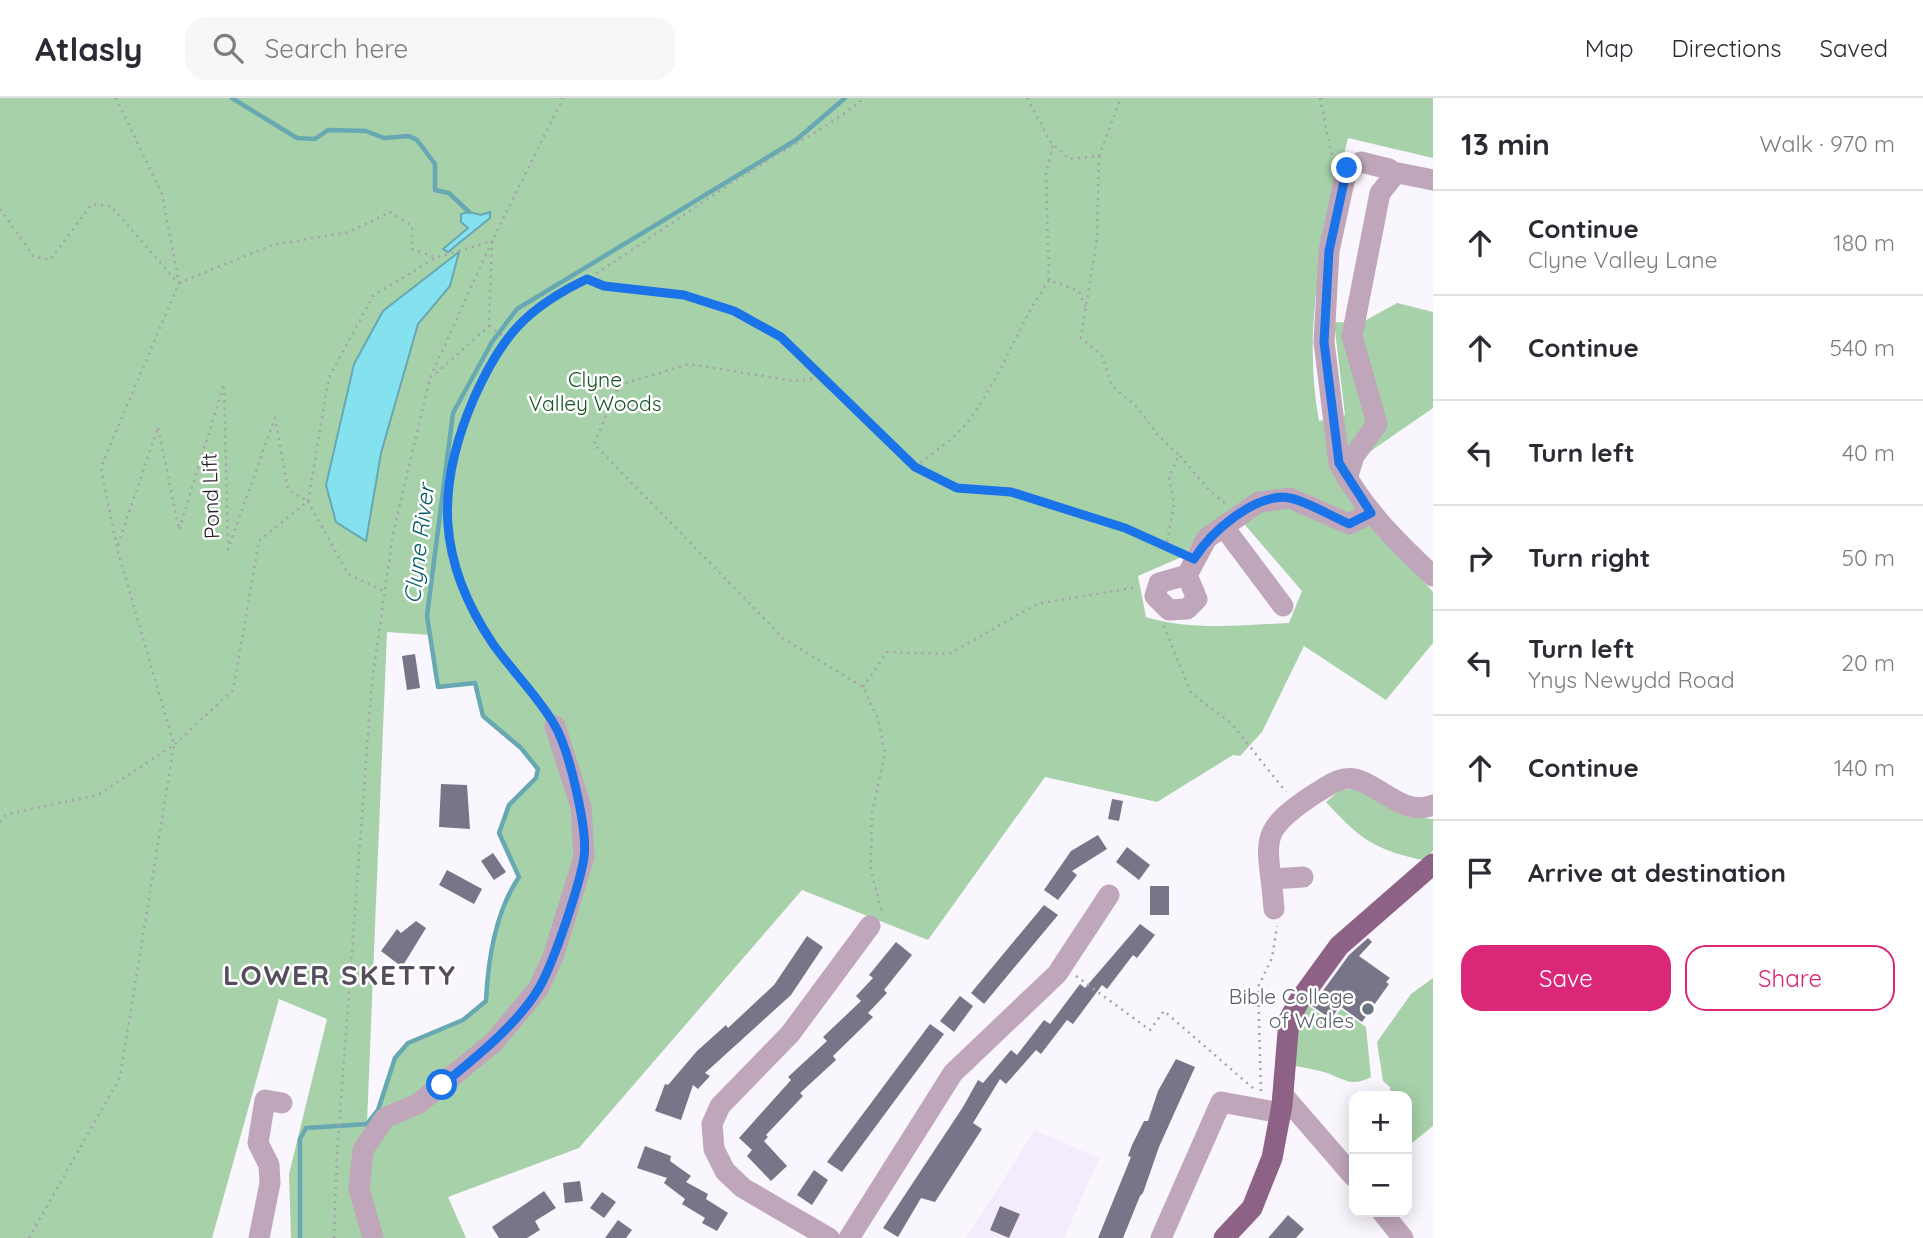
<!DOCTYPE html>
<html lang="en">
<head>
<meta charset="utf-8">
<style>
  :root { --surface:#fff; --page:#f7f7f7; --text:#2b2b33; --muted:#7c7c81; --line:#e1e1e2; --accent:#db2777 }
  body { margin:0; font-family:Quicksand,sans-serif; background:var(--page); color:var(--text) }
  .controls { position:absolute; right:21px; bottom:21px; display:grid; overflow:hidden; border-radius:14px; box-shadow:0 4px 18px #0003 }
  .controls button { width:63px; height:63px; display:grid; place-items:center; padding:0; border:0; border-bottom:2px solid var(--line); background:var(--surface); color:var(--text); font:35px sans-serif }
  .stop { position:absolute; width:21px; height:21px; margin:-16px; border:5px solid #1a73e8; border-radius:50%; background:#fff }
  .stop.end { background:#1a73e8; border-color:#fff; box-shadow:0 2px 7px #0008 }
  .list { margin:0; padding:0; list-style:none }
  h2 { display:flex; justify-content:space-between; align-items:center; height:91px; margin:0; padding:0 28px; font-size:30px }
  h2 small { font-size:23px; font-weight:400; color:var(--muted) }
  .list li { display:grid; grid-template-columns:46px 1fr auto; gap:21px; align-items:center; box-sizing:border-box; height:105px; padding:0 28px; border-top:2px solid var(--line) }
  .list b { display:block; font-size:26px; white-space:nowrap }
  .list p { margin:0; font-size:23px; white-space:nowrap; color:var(--muted) }
  .list em { font-size:23px; font-style:normal; color:var(--muted) }
  .actions { display:flex; gap:14px; padding:21px 28px }
  .actions a { flex:1; padding:16px 0; border:2px solid var(--accent); border-radius:21px; text-align:center; font-size:24px; color:var(--accent) }
  .actions .main { background:var(--accent); color:#fff }
  .icon { flex:none; width:38px; height:38px; fill:none; stroke:currentColor; stroke-width:2; stroke-linecap:round; stroke-linejoin:round }
  .map { position:relative; flex:none; width:1433px; height:1140px; overflow:hidden }
  header { display:flex; align-items:center; gap:42px; box-sizing:border-box; height:98px; padding:0 35px; background:var(--surface); border-bottom:2px solid var(--line) }
  header strong { font-size:33px }
  nav { display:flex; gap:38px; margin-inline-start:auto; font-size:24px }
  .search { width:490px; height:63px; background:var(--page); display:flex; align-items:center; gap:18px; box-sizing:border-box; padding:0 24px; border-radius:21px; color:var(--muted); font-size:26px }
  main { display:flex }
  aside { flex:1; background:var(--surface) }
  .map>svg:first-child { display:block }
</style>
</head>
<body>
<header>
<strong>Atlasly</strong>
<div class="search"><svg class="icon" aria-label="search" viewBox="0 0 24 24"><circle cx="10" cy="10" r="6"/><path d="M15 15l6 6"/></svg>Search here</div>
<nav><a>Map</a><a>Directions</a><a>Saved</a></nav>
</header>
<main>
<div class="map">
<svg width="1433" height="1140" viewBox="0 0 1433 1140">
  <rect width="100%" height="100%" fill="#faf6fe"/>
  <polygon fill="#f4ecfd" points="1035,1032 1099,1060 1064,1140 966,1140"/>
  <g fill="#a6d1a9" fill-rule="evenodd">
    <path d="M0,0H1433V60L1348,40C1325,135 1301,224 1319,323L1345,317L1334,224L1361,225L1397,205L1433,214V310L1365,357L1342,389L1433,494V545L1386,602L1304,548L1262,634L1240,658L1233,657L1157,704L1045,679L928,842L802,792L579,1050L448,1099L466,1140H291L289,1076L327,921L279,901L212,1140H0ZM1233,413L1302,493L1289,525C1241,527 1192,533 1146,519L1138,478L1184,458L1193,445ZM387,534L430,537L438,589L475,586L483,618L521,650L538,671L536,680L509,707L499,735L519,779C495,814 488,861 486,903L463,922L408,945L395,960L378,1012L367,1025Z"/>
    <path d="M1355,691L1408,719L1433,721V752L1427,763C1375,752 1362,743 1326,704L1340,692Z"/>
    <polygon points="1433,880 1433,1028 1407,1049 1407,998 1391,998 1390,989 1383,983 1377,944 1411,896"/>
    <path d="M1306,906L1331,924L1341,911L1366,929L1371,979C1350,990 1343,980 1324,974C1313,971 1301,969 1290,967L1295,925Z"/>
  </g>
  <g fill="#84e2ee" stroke="#67a8b3" stroke-width="2">
    <polygon points="469,114 481,117 490,114 490,120 448,154 443,151 468,130 461,124 461,116"/>
    <polygon points="459,154 450,188 418,226 381,355 366,443 336,424 326,387 354,266 383,213"/>
  </g>
  <g fill="none" stroke-linecap="round" stroke-linejoin="round">
    <g stroke="#67a8b3" stroke-width="4.5">
      <polyline points="232,0 297,40 315,41 328,32 366,33 384,40 409,38 417,42 435,66 435,92 449,95 469,114"/>
      <path d="M300,1140V1041L306,1030L367,1026L378,1012L395,960L408,945L463,922L486,903C488,861 495,814 519,779L499,735L509,707L536,680L538,671L521,650L483,618L475,585L438,589L427,518L453,315L492,244L517,211L796,42L845,0"/>
    </g>
  </g>
  <g fill="#797588">
    <polygon points="415,556 420,590 407,592 402,558"/>
    <polygon points="441,686 467,687 470,731 439,729"/>
    <polygon points="1112,701 1123,703 1119,723 1108,721"/>
    <polygon points="1098,737 1107,751 1072,773 1077,777 1058,802 1044,792 1071,753"/>
    <polygon points="1127,749 1150,767 1139,782 1116,764"/>
    <polygon points="493,755 506,774 494,782 481,763"/>
    <polygon points="447,772 482,791 474,806 439,787"/>
    <rect x="1150" y="788" width="19" height="29"/>
    <polygon points="1044,807 1058,817 984,906 971,895"/>
    <polygon points="416,823 426,830 402,869 381,853 397,831 401,835"/>
    <polygon points="1140,826 1155,837 1137,860 1133,857 1107,891 1102,887 1073,926 1067,922 1041,956 1036,952 1006,986 1000,981 973,1025 982,1031 935,1104 921,1100 898,1139 883,1130 963,1009 978,982 983,985 1011,952 1017,957 1044,922 1050,926 1080,886 1085,890"/>
    <polygon points="807,838 823,849 791,897 705,975 710,978 698,991 693,987 681,1022 655,1013 665,986 668,987 697,953 726,927 728,930 774,887"/>
    <polygon points="1368,840 1372,844 1359,858 1390,880 1386,884 1389,886 1362,924 1340,908 1331,921 1312,908 1349,857"/>
    <polygon points="896,844 912,857 884,892 887,895 868,915 873,919 833,958 836,962 800,995 803,998 766,1037 768,1039 764,1043 787,1068 771,1083 747,1058 752,1052 739,1040 791,982 788,979 827,943 823,939 861,903 856,898 873,880 869,877"/>
    <polygon points="960,898 973,908 954,934 940,923"/>
    <polygon points="930,926 944,936 842,1074 827,1064"/>
    <polygon points="1176,961 1195,969 1159,1049 1143,1095 1140,1098 1123,1140 1098,1140 1131,1059 1128,1058 1132,1047 1144,1023 1148,1023 1158,993"/>
    <polygon points="645,1048 671,1058 670,1063 691,1078 686,1084 708,1096 706,1101 728,1115 717,1133 702,1125 705,1120 682,1106 685,1101 664,1085 667,1080 637,1070"/>
    <polygon points="814,1072 828,1082 812,1107 797,1097"/>
    <polygon points="580,1083 583,1103 565,1105 563,1085"/>
    <polygon points="544,1093 556,1110 535,1123 540,1132 527,1140 499,1140 492,1129"/>
    <polygon points="602,1094 616,1104 604,1120 590,1110"/>
    <polygon points="1000,1108 1020,1116 1009,1140 990,1132"/>
    <polygon points="1288,1117 1304,1131 1296,1140 1268,1140"/>
    <polygon points="618,1122 632,1132 626,1140 605,1140"/>
  </g>
  <g fill="none" stroke-linecap="round" stroke-linejoin="round">
    <g stroke="#a6a2aa" stroke-width="2.5" stroke-dasharray="2 5" stroke-linecap="butt">
      <polyline points="1027,0 1050,43 1069,61 1099,58 1121,0"/>
      <polyline points="1320,0 1332,58"/>
      <polyline points="1099,58 1097,141 1081,240 1102,258 1112,288 1137,309 1157,336 1179,357 1169,379 1174,406 1166,449"/>
      <polyline points="0,111 33,158 50,162 92,106 111,108 176,183"/>
      <polyline points="589,182 604,189 684,197 734,213 781,239 915,369 957,390 1011,394 1126,430 1179,454"/>
      <polyline points="1049,182 1046,76 1053,46"/>
      <polyline points="179,185 272,147 349,134 390,114 412,128 412,151 435,159"/>
      <polyline points="489,228 506,240"/>
      <polyline points="826,279 794,283 689,266 619,287 594,346 784,541 863,589 878,621 885,656 872,715 871,772 882,815"/>
      <polyline points="1180,358 1209,392 1226,406"/>
      <path d="M915,369C931,356 952,343 965,327C1000,284 1017,228 1049,182L1079,193L1086,210"/>
      <polyline points="308,403 329,279 373,198 435,160 492,143 489,228 433,278"/>
      <polyline points="308,403 348,476 384,493"/>
      <polyline points="118,447 158,329 179,432 224,286 228,451 275,320 288,392 308,403"/>
      <polyline points="1164,528 1191,595 1231,625 1286,694"/>
      <polyline points="863,589 887,554 949,556 1037,506 1138,489"/>
      <path d="M545,614C464,507 413,440 473,302C486,273 501,239 526,218C544,202 570,193 589,180C646,144 700,104 757,69C793,46 831,28 864,0"/>
      <polyline points="0,724 7,716 98,697 174,647 233,592 259,443 308,403"/>
      <polyline points="1076,878 1150,932 1164,913 1254,991"/>
      <polyline points="1261,993 1258,889 1272,860 1277,828"/>
      <polyline points="29,1140 120,979 174,647 117,450 101,369 179,185 162,96 116,0"/>
      <polyline points="334,1140 337,1056 372,583 393,436 430,280 492,143 563,0"/>
    </g>
    <g stroke="#c0a6ba" stroke-width="21">
      <polyline points="1393,74 1433,82"/>
      <path d="M1347,381L1354,358L1377,326L1352,238L1380,95L1393,79L1389,71L1361,64L1347,70L1329,153L1324,244L1339,365C1363,411 1396,443 1433,478"/>
      <polyline points="1223,428 1283,508"/>
      <polyline points="1187,477 1159,485 1155,498 1169,512 1187,511 1197,501 1187,477 1207,440 1259,404 1290,400 1349,426 1371,415"/>
      <polyline points="1272,781 1303,779"/>
      <path d="M1274,811C1269,742 1253,736 1316,695C1328,688 1340,678 1355,681C1382,688 1403,719 1433,707"/>
      <polyline points="1283,997 1354,1079"/>
      <polyline points="1382,1114 1403,1140"/>
      <polyline points="259,1140 270,1085 269,1067 258,1045 265,1002 282,1005"/>
      <polyline points="373,1140 359,1091 363,1052 385,1020 419,1005 493,945 538,891 553,859 584,759 581,709 555,628"/>
      <polyline points="829,1140 743,1090 725,1073 714,1051 712,1026 720,1008 790,936 870,828"/>
      <polyline points="849,1140 953,975 1057,876 1109,797"/>
      <polyline points="1161,1140 1221,1004 1281,1015"/>
    </g>
    <polyline stroke="#8e6186" stroke-width="21" points="1224,1140 1252,1110 1272,1060 1282,1007 1289,922 1299,903 1339,848 1433,766"/>
  </g>
  <g fill="none" stroke-linecap="round" stroke-linejoin="round">
    <path stroke="#1a73e8" stroke-width="9" d="M442,987C475,960 517,927 539,890C554,864 579,789 584,760C588,731 569,651 554,626C537,597 512,573 493,546C437,463 435,390 474,300C501,239 526,210 587,181L604,188L684,197L734,213L781,239L915,369L957,390L1011,394L1125,430L1194,461C1210,435 1255,394 1290,400C1306,403 1333,419 1349,426L1371,415L1339,365L1324,244L1329,153L1347,70"/>
  </g>
  <circle fill="#6b7280" stroke="#fff" stroke-width="2.5" cx="1368" cy="911" r="7"/>
  <g text-anchor="middle" stroke-width="5" stroke-linejoin="round" paint-order="stroke">
    <g font-size="21" fill="#165121" stroke="#fff">
      <text x="595" y="289">Clyne<tspan x="595" dy="24">Valley Woods</tspan></text>
    </g>
    <g font-size="21" fill="#242028" stroke="#fff">
      <text transform="translate(211 398) rotate(-92)" y="7">Pond Lift</text>
    </g>
    <g font-size="21" fill="#5b616d" stroke="#fff" text-anchor="end">
      <text x="1354" y="906">Bible College<tspan x="1354" dy="24">of Wales</tspan></text>
    </g>
    <g font-size="23" font-style="italic" fill="#035b64" stroke="#fff">
      <text transform="translate(419 446) rotate(-83)" y="8">Clyne River</text>
    </g>
    <g font-size="28" font-weight="bold" letter-spacing="2" fill="#554d5d" stroke="#fff">
      <text x="340" y="887">LOWER SKETTY</text>
    </g>
  </g>
</svg>
<div class="controls">
<button>+</button>
<button>−</button>
</div>
<div class="stop" style="left:442px;top:987px"></div>
<div class="stop end" style="left:1347px;top:70px"></div>
</div>
<aside>
<h2>13 min<small>Walk · 970 m</small></h2>
<ul class="list">
<li><svg class="icon" aria-label="ahead" viewBox="0 0 24 24"><path d="M12 20V5M6 11l6-6 6 6"/></svg><div><b>Continue</b><p>Clyne Valley Lane</p></div><em>180 m</em></li>
<li><svg class="icon" aria-label="ahead" viewBox="0 0 24 24"><path d="M12 20V5M6 11l6-6 6 6"/></svg><div><b>Continue</b></div><em>540 m</em></li>
<li><svg class="icon" aria-label="left" viewBox="0 0 24 24"><path d="M17 20v-9H6M10 6l-5 5 5 5"/></svg><div><b>Turn left</b></div><em>40 m</em></li>
<li><svg class="icon" aria-label="right" viewBox="0 0 24 24"><path d="M7 20v-9h11M14 6l5 5-5 5"/></svg><div><b>Turn right</b></div><em>50 m</em></li>
<li><svg class="icon" aria-label="left" viewBox="0 0 24 24"><path d="M17 20v-9H6M10 6l-5 5 5 5"/></svg><div><b>Turn left</b><p>Ynys Newydd Road</p></div><em>20 m</em></li>
<li><svg class="icon" aria-label="ahead" viewBox="0 0 24 24"><path d="M12 20V5M6 11l6-6 6 6"/></svg><div><b>Continue</b></div><em>140 m</em></li>
<li><svg class="icon" aria-label="arrive" viewBox="0 0 24 24"><path d="M6 21V4h12l-3 4 3 4H6"/></svg><div><b>Arrive at destination</b></div></li>
</ul>
<div class="actions"><a class="main">Save</a><a>Share</a></div>
</aside>
</main>
</body>
</html>
